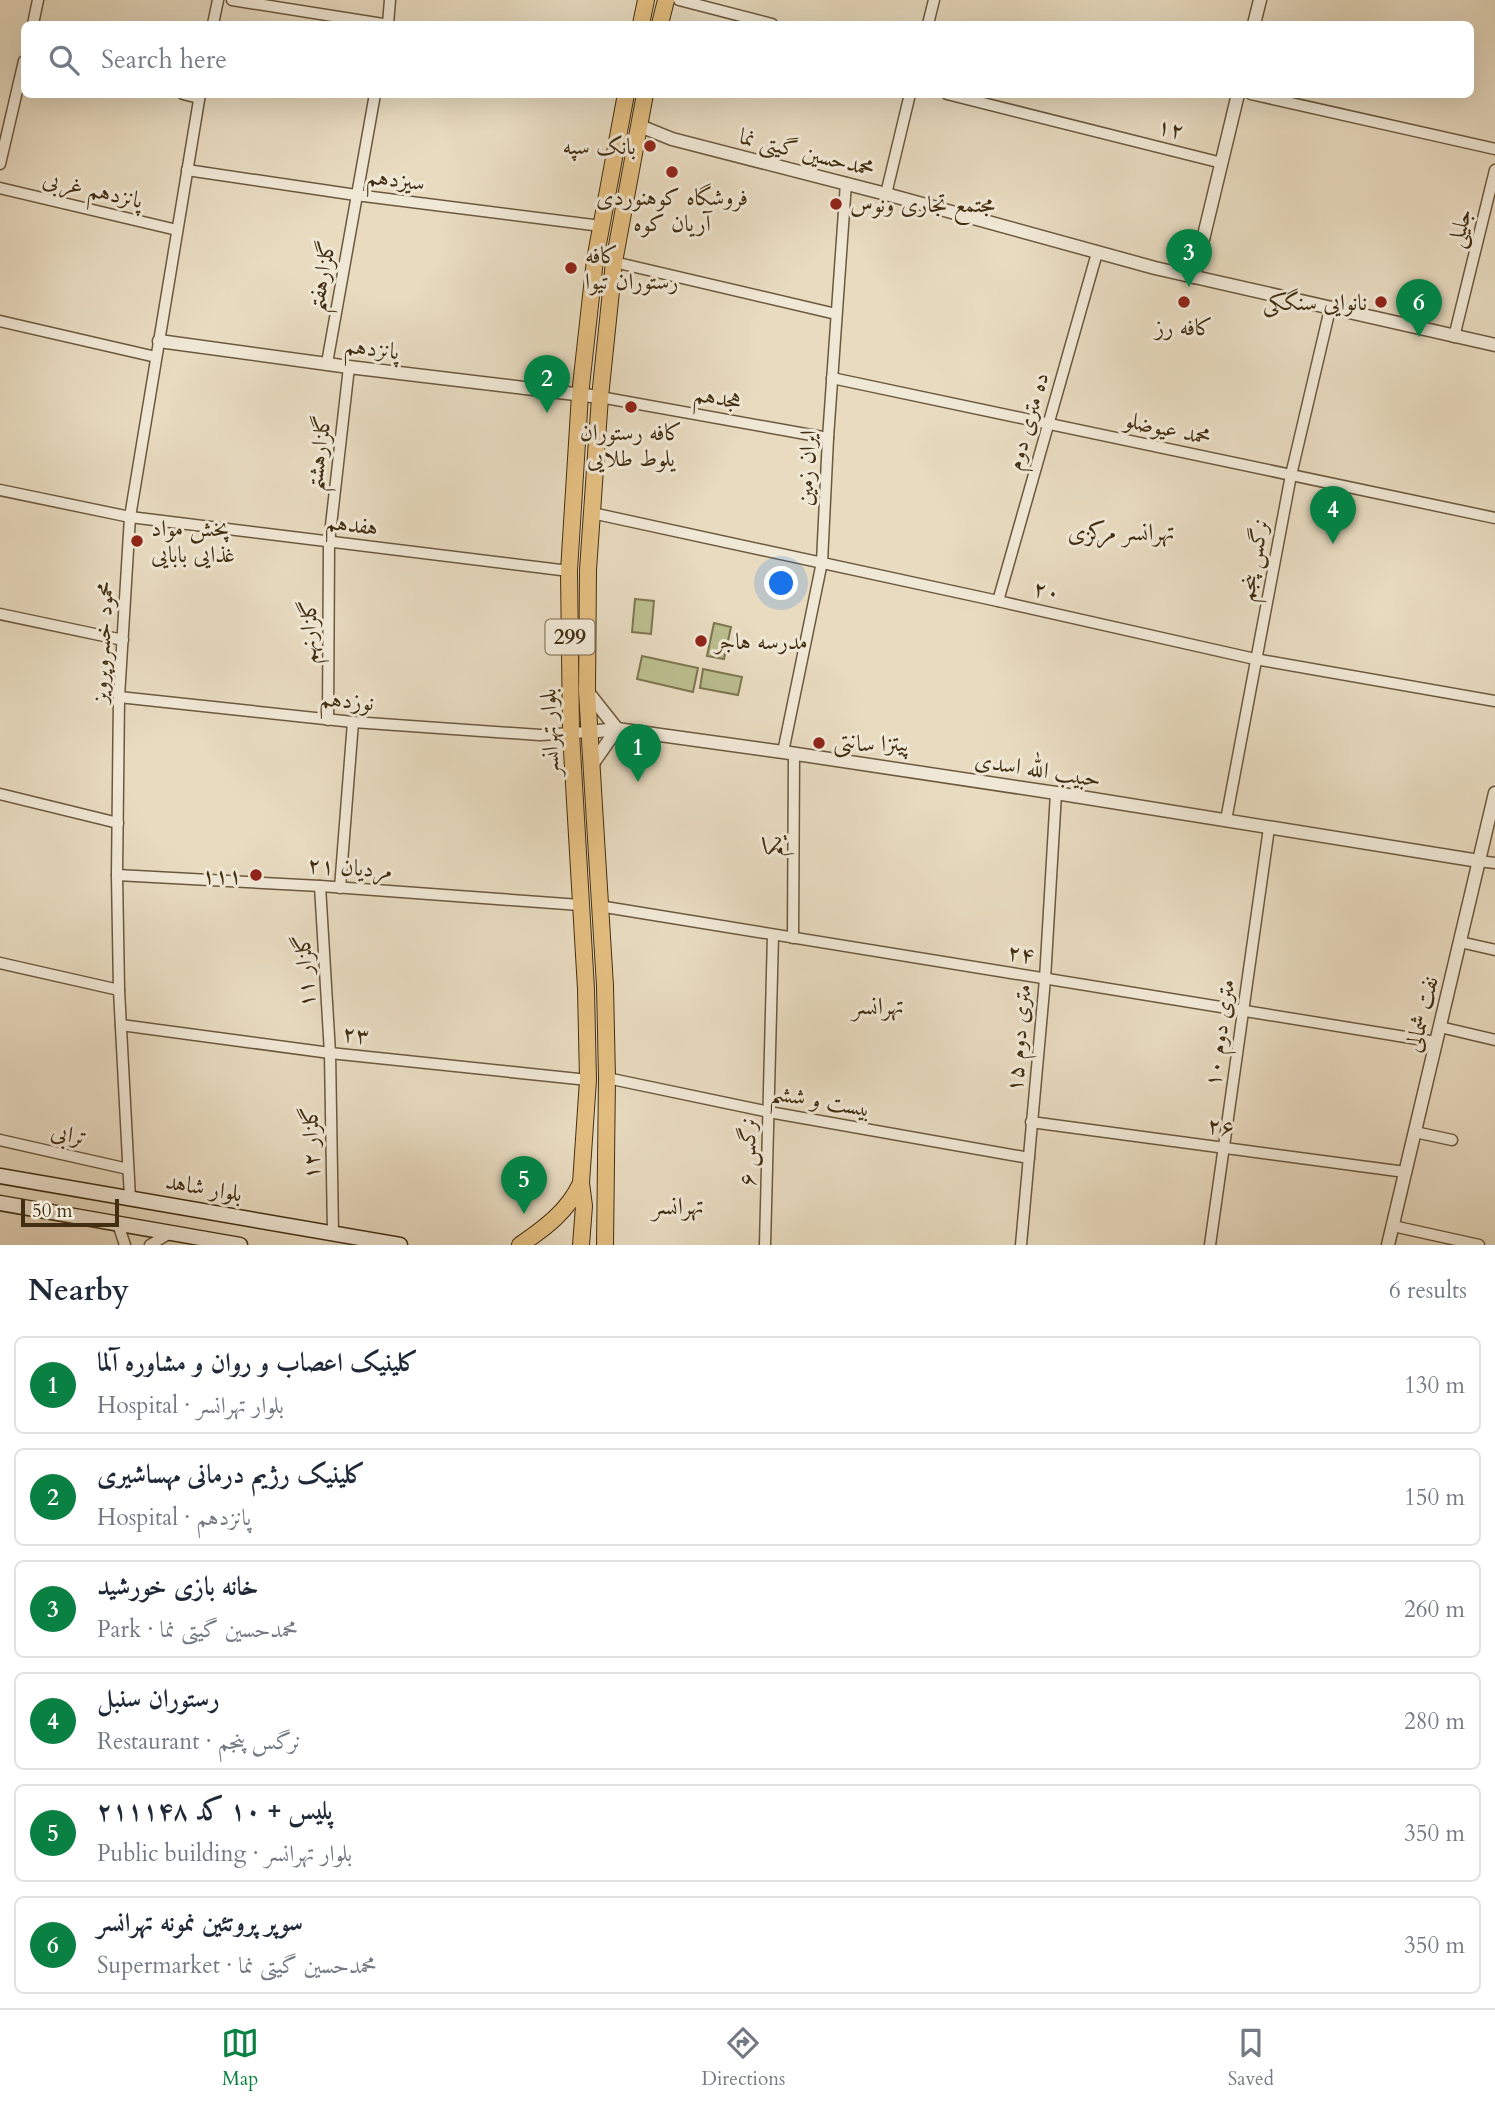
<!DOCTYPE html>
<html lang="en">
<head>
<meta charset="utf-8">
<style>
  :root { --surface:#fff; --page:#f2f2f3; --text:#1f2937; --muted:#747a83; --line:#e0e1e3; --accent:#0b8043 }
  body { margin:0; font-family:Cardo,Amiri,serif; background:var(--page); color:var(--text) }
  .scale { position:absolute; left:21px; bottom:18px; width:98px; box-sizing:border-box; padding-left:7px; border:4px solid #422e11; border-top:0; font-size:19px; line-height:24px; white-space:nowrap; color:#422e11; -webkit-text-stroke:5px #f0e8d6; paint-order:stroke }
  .you { position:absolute; left:782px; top:584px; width:24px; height:24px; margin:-18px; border:5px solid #fff; border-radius:50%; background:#1a73e8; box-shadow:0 0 0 10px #1a73e833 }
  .badge { display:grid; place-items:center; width:46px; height:46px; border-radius:50%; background:var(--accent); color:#fff; font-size:23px; font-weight:700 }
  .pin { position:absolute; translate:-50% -58px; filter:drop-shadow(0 2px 4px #0008) }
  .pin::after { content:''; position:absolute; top:37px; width:24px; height:21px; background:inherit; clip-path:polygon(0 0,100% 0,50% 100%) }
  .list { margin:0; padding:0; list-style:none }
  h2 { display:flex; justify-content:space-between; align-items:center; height:91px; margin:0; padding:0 28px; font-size:30px }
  h2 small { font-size:23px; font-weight:400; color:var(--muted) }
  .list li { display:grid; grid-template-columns:46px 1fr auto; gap:21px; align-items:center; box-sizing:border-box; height:98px; margin:0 14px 14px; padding:0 14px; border:2px solid var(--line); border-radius:10px }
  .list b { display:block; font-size:26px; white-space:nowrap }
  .list p { margin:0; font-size:23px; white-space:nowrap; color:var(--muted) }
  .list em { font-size:23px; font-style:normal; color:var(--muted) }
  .icon { flex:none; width:38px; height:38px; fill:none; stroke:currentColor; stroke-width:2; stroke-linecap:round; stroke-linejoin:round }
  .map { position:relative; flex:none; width:1495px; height:1245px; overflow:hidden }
  .search { position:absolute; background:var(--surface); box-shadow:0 7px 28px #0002; left:21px; right:21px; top:21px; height:77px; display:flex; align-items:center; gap:18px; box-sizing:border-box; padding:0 24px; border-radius:10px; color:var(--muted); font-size:26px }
  .sheet { height:763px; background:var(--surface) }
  nav { display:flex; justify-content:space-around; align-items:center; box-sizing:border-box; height:98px; border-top:2px solid var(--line); background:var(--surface); font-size:19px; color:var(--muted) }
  nav a { display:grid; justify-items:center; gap:4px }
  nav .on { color:var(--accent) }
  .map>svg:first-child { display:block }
</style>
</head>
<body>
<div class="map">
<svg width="1495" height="1245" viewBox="0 0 1495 1245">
  <rect width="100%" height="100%" fill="#e8dbc0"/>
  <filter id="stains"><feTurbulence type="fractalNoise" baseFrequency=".00286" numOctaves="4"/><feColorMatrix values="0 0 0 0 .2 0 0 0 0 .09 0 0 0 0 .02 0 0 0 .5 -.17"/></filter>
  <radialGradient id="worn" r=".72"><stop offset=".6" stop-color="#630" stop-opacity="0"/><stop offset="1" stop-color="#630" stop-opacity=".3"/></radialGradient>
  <g fill="#babe8f" stroke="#7e7650" stroke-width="2">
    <polygon points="635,599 654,601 651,634 632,632"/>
    <polygon points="714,623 731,627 724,659 707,656"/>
    <polygon points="642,656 698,668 693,692 637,679"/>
    <polygon points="703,669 742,677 738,695 700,688"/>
  </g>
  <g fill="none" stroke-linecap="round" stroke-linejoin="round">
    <defs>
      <g id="minor">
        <polyline points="232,0 383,24"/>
        <polyline points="679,0 772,24"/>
        <polyline points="33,24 38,0"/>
        <polyline points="213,24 218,0"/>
        <polyline points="388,24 390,0"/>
        <polyline points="928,24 934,0"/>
        <polyline points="183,94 199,98"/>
        <polyline points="947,94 1222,163"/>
        <polyline points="1251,94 1495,149"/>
        <polyline points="0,164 24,61"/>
        <polyline points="187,170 356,195 601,226"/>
        <polyline points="0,188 177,230"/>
        <polyline points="886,194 910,94"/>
        <polyline points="614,262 836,314"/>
        <polyline points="0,321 156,357"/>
        <polyline points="1454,337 1495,170"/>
        <polyline points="327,363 375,94"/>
        <polyline points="832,378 1495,518"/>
        <polyline points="600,397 828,438"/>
        <polyline points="0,490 130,517 569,571"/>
        <polyline points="592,513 998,601 1255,659 1495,701"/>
        <polyline points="998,601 1097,253"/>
        <polyline points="0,614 123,640"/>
        <polyline points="119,697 353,722 540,735 589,732"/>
        <polyline points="328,720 329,543 349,367"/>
        <polyline points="783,752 822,562 828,438 846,183"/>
        <polyline points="0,794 118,823"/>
        <polyline points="1226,820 1291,475 1330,309"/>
        <polyline points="1479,861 1495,863"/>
        <polyline points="117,875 320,886 580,905"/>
        <polyline points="320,886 330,1053 333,1233"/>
        <polyline points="340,888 353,722"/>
        <polyline points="599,906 1436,1042"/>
        <polyline points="793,938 794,755"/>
        <polyline points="1460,942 1495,950"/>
        <polyline points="0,963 119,990"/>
        <polyline points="121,1025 330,1053 588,1080"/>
        <polyline points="1440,1027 1495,1040"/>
        <polyline points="607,1078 769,1112 1029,1158"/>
        <polyline points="1031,1122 1405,1172"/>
        <polyline points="1415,1132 1452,1140"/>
        <polyline points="0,1140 128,1169"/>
        <polyline points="130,1198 119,990 117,875 119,697 130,517 200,94"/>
        <polyline points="118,1224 125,1245"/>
        <polyline points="1393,1226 1479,1245"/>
        <polyline points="150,1245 170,1233"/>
        <polyline points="765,1245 773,935"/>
        <polyline points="1021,1245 1045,979 1056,793"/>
        <polyline points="1210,1245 1269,828"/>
      </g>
      <g id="tertiary">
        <polyline points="1254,24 1260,0"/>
        <polyline points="640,126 672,139 886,194 1155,268 1495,345"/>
        <polyline points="1194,277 1238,94"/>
        <polyline points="159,341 349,367 600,397"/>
        <polyline points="587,691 617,729 591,766"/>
        <polyline points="589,732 617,729 783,752 1056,793 1479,861"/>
        <polyline points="1388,1245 1495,793"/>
      </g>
      <g id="secondary">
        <polyline points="0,1176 400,1245"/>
        <polyline points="0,1203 240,1245"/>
      </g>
      <g id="primary">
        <polyline points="641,24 646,0"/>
        <polyline points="660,24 666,0"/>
        <path d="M520,1245C545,1228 568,1211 581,1183"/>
        <polyline points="581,1245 584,1206 581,1183 588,1080 586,989 571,733 569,571 580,395 595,260 626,94"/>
        <polyline points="605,1245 607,1078 605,986 587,691 588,570 600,397 614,262 645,94"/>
      </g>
    </defs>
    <use href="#minor" stroke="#6c593d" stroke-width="13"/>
    <use href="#tertiary" stroke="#6c593d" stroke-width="15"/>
    <use href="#secondary" stroke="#422e11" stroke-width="17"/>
    <use href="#primary" stroke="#422e11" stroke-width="18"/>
    <use href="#minor" stroke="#f0e8d6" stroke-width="10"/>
    <use href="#tertiary" stroke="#f0e8d6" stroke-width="12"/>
    <use href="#secondary" stroke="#f0e8d6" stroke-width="14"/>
    <use href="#primary" stroke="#e4be80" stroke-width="16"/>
  </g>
  <g fill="#8f2418" stroke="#f0e8d6" stroke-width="2.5">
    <circle cx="650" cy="146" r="7"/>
    <circle cx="672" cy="172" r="7"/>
    <circle cx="836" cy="204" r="7"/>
    <circle cx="571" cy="268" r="7"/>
    <circle cx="1184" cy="302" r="7"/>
    <circle cx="1381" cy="302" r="7"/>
    <circle cx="631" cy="407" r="7"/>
    <circle cx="137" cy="541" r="7"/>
    <circle cx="701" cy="641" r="7"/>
    <circle cx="819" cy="743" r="7"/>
    <circle cx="256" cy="875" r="7"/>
  </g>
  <g text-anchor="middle" stroke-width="6" stroke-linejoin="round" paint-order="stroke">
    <rect fill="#f0e8d6" stroke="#76664c" stroke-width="2" x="545.5" y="619.5" width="49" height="35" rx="5"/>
    <g font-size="21" font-weight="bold" fill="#422e11">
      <text x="570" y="644">299</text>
    </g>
    <g font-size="23" fill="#422e11" stroke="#f0e8d6">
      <text transform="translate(1171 128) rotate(14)" y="8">۱۲</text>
      <text transform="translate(807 152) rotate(14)" y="8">محمدحسین گیتی نما</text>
      <text transform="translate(396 179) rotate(7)" y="8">سیزدهم</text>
      <text transform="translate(93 189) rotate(13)" y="8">پانزدهم غربی</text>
      <text transform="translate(1459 228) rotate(-76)" y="8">جلیلی</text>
      <text transform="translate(321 276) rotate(-80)" y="8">گلزارهفتم</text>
      <text transform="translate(372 348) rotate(7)" y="8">پانزدهم</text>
      <text transform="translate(718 397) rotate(10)" y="8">هجدهم</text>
      <text transform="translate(1027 421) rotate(-74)" y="8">ده متری دوم</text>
      <text transform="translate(1168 428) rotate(12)" y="8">محمد عیوضلو</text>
      <text transform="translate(318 453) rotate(-83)" y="8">گلزارهشتم</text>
      <text transform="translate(806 468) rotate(-87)" y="8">ایران زمین</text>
      <text transform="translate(352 524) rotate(7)" y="8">هفدهم</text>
      <text transform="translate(1253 560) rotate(-79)" y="8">نرگس پنجم</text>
      <text transform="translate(1047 590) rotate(13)" y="8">۲۰</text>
      <text transform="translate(308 632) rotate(-90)" y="8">گلزارنهم</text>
      <text transform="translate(102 642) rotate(-87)" y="8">محمود خسروپرویز</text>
      <text transform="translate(347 700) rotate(5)" y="8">نوزدهم</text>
      <text transform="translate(549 732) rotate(-92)" y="8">بلوار تهرانسر</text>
      <text transform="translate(1038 769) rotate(9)" y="8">حبیب الله اسدی</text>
      <text transform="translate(773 846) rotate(-90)" y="8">یکم</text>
      <text transform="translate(350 867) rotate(4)" y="8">۲۱ مردیان</text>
      <text transform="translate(1021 953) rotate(9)" y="8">۲۴</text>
      <text transform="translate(304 971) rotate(-94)" y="8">گلزار ۱۱</text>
      <text transform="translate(1421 1014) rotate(-76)" y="8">نفت شمالی</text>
      <text transform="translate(1219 1033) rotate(-82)" y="8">۱۰ متری دوم</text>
      <text transform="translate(356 1034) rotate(6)" y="8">۲۳</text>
      <text transform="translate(1018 1038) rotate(-85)" y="8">۱۵ متری دوم</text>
      <text transform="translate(821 1100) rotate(10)" y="8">بیست و ششم</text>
      <text transform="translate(1221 1126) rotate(8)" y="8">۲۶</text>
      <text transform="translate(69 1134) rotate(13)" y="8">ترابی</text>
      <text transform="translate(310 1143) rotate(-91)" y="8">گلزار ۱۲</text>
      <text transform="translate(747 1152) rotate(-89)" y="8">نرگس ۶</text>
      <text transform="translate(204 1187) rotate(10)" y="8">بلوار شاهد</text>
    </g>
    <g font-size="23" fill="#422e11" stroke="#f0e8d6" text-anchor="start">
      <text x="636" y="154" text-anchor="end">بانک سپه</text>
      <text x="672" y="205" text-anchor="middle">فروشگاه کوهنوردی<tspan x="672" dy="26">آریان کوه</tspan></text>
      <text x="850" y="212">مجتمع تجاری ونوس</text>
      <text x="585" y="263">کافه<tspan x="585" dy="26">رستوران تیوا</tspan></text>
      <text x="1367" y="310" text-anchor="end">نانوایی سنگکی</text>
      <text x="1184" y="335" text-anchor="middle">کافه رز</text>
      <text x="631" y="440" text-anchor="middle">کافه رستوران<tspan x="631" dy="26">يلوط طلایی</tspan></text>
      <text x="151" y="536">پخش مواد<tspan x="151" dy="26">غذایی بابایی</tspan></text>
      <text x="715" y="649">مدرسه هاجر</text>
      <text x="833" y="751">پیتزا سانتی</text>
      <text x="242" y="883" text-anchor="end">۱۱۱</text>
    </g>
    <g font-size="24" fill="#422e11" stroke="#f0e8d6">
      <text x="1121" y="540">تهرانسر مرکزی</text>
      <text x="878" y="1014">تهرانسر</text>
      <text x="678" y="1214">تهرانسر</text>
    </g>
  </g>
  <rect width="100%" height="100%" filter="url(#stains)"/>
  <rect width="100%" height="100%" fill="url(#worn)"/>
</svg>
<div class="scale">50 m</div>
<div class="you"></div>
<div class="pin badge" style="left:638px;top:782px">1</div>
<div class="pin badge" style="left:547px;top:413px">2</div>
<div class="pin badge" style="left:1189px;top:287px">3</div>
<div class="pin badge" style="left:1333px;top:544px">4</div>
<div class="pin badge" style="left:524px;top:1214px">5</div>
<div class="pin badge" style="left:1419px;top:337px">6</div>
<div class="search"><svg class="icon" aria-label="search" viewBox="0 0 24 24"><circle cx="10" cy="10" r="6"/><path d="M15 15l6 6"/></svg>Search here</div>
</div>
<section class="sheet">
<h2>Nearby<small>6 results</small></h2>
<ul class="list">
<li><span class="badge">1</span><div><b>کلینیک اعصاب و روان و مشاوره آلما</b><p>Hospital · بلوار تهرانسر</p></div><em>130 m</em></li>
<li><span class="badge">2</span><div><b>کلینیک رژیم درمانی مهساشیری</b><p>Hospital · پانزدهم</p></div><em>150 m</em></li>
<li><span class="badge">3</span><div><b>خانه بازی خورشید</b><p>Park · محمدحسین گیتی نما</p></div><em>260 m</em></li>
<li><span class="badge">4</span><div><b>رستوران سنبل</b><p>Restaurant · نرگس پنجم</p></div><em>280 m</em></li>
<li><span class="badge">5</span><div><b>پلیس + ۱۰ کد ۲۱۱۱۴۸</b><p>Public building · بلوار تهرانسر</p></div><em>350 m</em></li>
<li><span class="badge">6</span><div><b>سوپر پروتئین نمونه تهرانسر</b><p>Supermarket · محمدحسین گیتی نما</p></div><em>350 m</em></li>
</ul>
</section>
<nav>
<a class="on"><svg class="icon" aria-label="map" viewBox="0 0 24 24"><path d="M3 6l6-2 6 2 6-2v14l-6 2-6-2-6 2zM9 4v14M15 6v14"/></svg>Map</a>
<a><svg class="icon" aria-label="directions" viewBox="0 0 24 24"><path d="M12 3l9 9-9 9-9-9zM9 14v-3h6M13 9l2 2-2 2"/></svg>Directions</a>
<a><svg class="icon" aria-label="saved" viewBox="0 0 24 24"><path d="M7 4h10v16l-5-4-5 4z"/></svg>Saved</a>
</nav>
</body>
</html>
